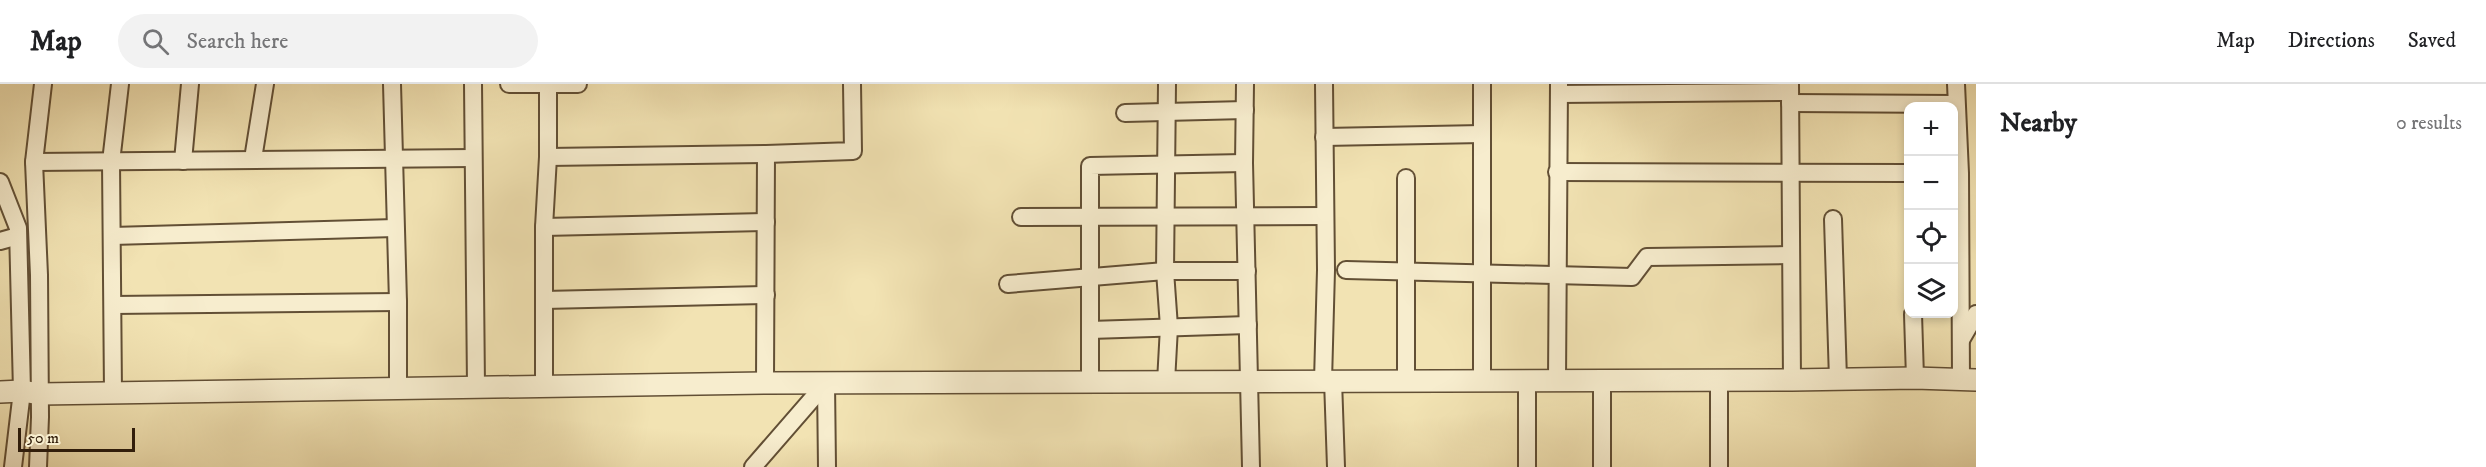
<!DOCTYPE html>
<html lang="en">
<head>
<meta charset="utf-8">
<style>
  :root { --surface:#fff; --page:#f2f2f2; --text:#202124; --muted:#757577; --line:#e0e0e0 }
  body { margin:0; font-family:"IM FELL DW Pica",serif; background:var(--page); color:var(--text) }
  .controls { position:absolute; right:18px; top:18px; display:grid; overflow:hidden; border-radius:12px; box-shadow:0 3px 9px #0003 }
  .controls button { width:54px; height:54px; display:grid; place-items:center; padding:0; border:0; border-bottom:2px solid var(--line); background:var(--surface); color:var(--text); font:30px sans-serif }
  .scale { position:absolute; left:18px; bottom:15px; width:117px; box-sizing:border-box; padding-left:6px; border:3px solid #321e0b; border-top:0; font-size:16px; line-height:21px; white-space:nowrap; color:#321e0b; -webkit-text-stroke:4px #f7edce; paint-order:stroke }
  .list { margin:0; padding:0; list-style:none }
  h2 { display:flex; justify-content:space-between; align-items:center; height:78px; margin:0; padding:0 24px; font-size:26px }
  h2 small { font-size:20px; font-weight:400; color:var(--muted) }
  .icon { flex:none; width:33px; height:33px; fill:none; stroke:currentColor; stroke-width:2; stroke-linecap:round; stroke-linejoin:round }
  .map { position:relative; flex:none; width:1976px; height:383px; overflow:hidden }
  header { display:flex; align-items:center; gap:36px; box-sizing:border-box; height:84px; padding:0 30px; background:var(--surface); border-bottom:2px solid var(--line) }
  header strong { font-size:28px }
  nav { display:flex; gap:33px; margin-inline-start:auto; font-size:21px }
  .search { width:420px; height:54px; background:var(--page); display:flex; align-items:center; gap:15px; box-sizing:border-box; padding:0 21px; border-radius:33px; color:var(--muted); font-size:22px }
  main { display:flex }
  aside { flex:1; background:var(--surface) }
  .map>svg:first-child { display:block }
</style>
</head>
<body>
<header>
<strong>Map</strong>
<div class="search"><svg class="icon" aria-label="search" viewBox="0 0 24 24"><circle cx="10" cy="10" r="6"/><path d="M15 15l6 6"/></svg>Search here</div>
<nav><a>Map</a><a>Directions</a><a>Saved</a></nav>
</header>
<main>
<div class="map">
<svg width="1976" height="383" viewBox="0 0 1976 383">
  <rect width="100%" height="100%" fill="#f2e3b3"/>
  <filter id="stains"><feTurbulence type="fractalNoise" baseFrequency=".00333" numOctaves="4"/><feColorMatrix values="0 0 0 0 .2 0 0 0 0 .09 0 0 0 0 .02 0 0 0 .5 -.17"/></filter>
  <radialGradient id="worn" r=".72"><stop offset=".6" stop-color="#630" stop-opacity="0"/><stop offset="1" stop-color="#630" stop-opacity=".3"/></radialGradient>
  <g fill="none" stroke-linecap="round" stroke-linejoin="round">
    <defs>
      <g id="minor">
        <polyline points="392,0 398,218 398,305"/>
        <polyline points="473,0 476,302"/>
        <polyline points="509,0 578,0"/>
        <polyline points="1245,0 1244,79 1251,383"/>
        <polyline points="1790,0 1792,296"/>
        <polyline points="1956,0 1960,89 1961,296"/>
        <polyline points="1559,10 1790,8"/>
        <polyline points="1790,19 1956,20"/>
        <polyline points="1125,29 1245,26"/>
        <polyline points="1324,53 1482,50"/>
        <polyline points="548,73 766,70"/>
        <polyline points="253,75 265,0"/>
        <polyline points="183,77 190,0"/>
        <polyline points="34,78 473,74"/>
        <polyline points="1557,88 1908,89"/>
        <polyline points="0,98 18,144 22,307 13,383"/>
        <polyline points="1021,133 1325,132"/>
        <polyline points="1833,135 1838,295"/>
        <polyline points="544,143 766,138"/>
        <polyline points="112,152 395,144"/>
        <polyline points="0,157 18,152"/>
        <polyline points="1346,186 1632,193 1647,173 1789,171"/>
        <polyline points="1008,200 1165,187 1247,187"/>
        <polyline points="544,216 766,211"/>
        <polyline points="113,221 398,218"/>
        <polyline points="1913,230 1915,294"/>
        <polyline points="1090,246 1248,241"/>
        <polyline points="1961,256 1976,230"/>
        <polyline points="1333,296 1336,383"/>
        <polyline points="1323,297 1326,186 1324,0"/>
        <polyline points="1406,297 1406,94"/>
        <polyline points="1482,297 1482,0"/>
        <polyline points="1557,297 1559,0"/>
        <polyline points="1090,298 1090,82 1244,79"/>
        <polyline points="1166,298 1169,243 1165,187 1167,0"/>
        <polyline points="765,299 766,70 853,67 852,0"/>
        <polyline points="826,299 827,383"/>
        <polyline points="544,302 544,143 548,73 548,1"/>
        <polyline points="113,309 111,78 120,0"/>
        <polyline points="38,383 40,333 39,191 34,78 43,0"/>
        <polyline points="753,383 826,299"/>
        <polyline points="1527,383 1527,297"/>
        <polyline points="1602,383 1602,297"/>
        <polyline points="1719,383 1719,296"/>
      </g>
      <polyline id="tertiary" points="0,308 22,307 40,310 765,299 1792,296 1915,294 1976,296"/>
    </defs>
    <use href="#minor" stroke="#624f35" stroke-width="20"/>
    <use href="#tertiary" stroke="#624f35" stroke-width="24"/>
    <use href="#minor" stroke="#f7edce" stroke-width="16"/>
    <use href="#tertiary" stroke="#f7edce" stroke-width="21"/>
  </g>
  <rect width="100%" height="100%" filter="url(#stains)"/>
  <rect width="100%" height="100%" fill="url(#worn)"/>
</svg>
<div class="controls">
<button>+</button>
<button>−</button>
<button><svg class="icon" aria-label="locate" viewBox="0 0 24 24"><circle cx="12" cy="12" r="6"/><path d="M12 2v4M12 18v4M2 12h4M18 12h4"/></svg></button>
<button><svg class="icon" aria-label="layers" viewBox="0 0 24 24"><path d="M12 4l9 5-9 5-9-5zM3 14l9 5 9-5"/></svg></button>
</div>
<div class="scale">50 m</div>
</div>
<aside>
<h2>Nearby<small>0 results</small></h2>
<ul class="list">
</ul>
</aside>
</main>
</body>
</html>
